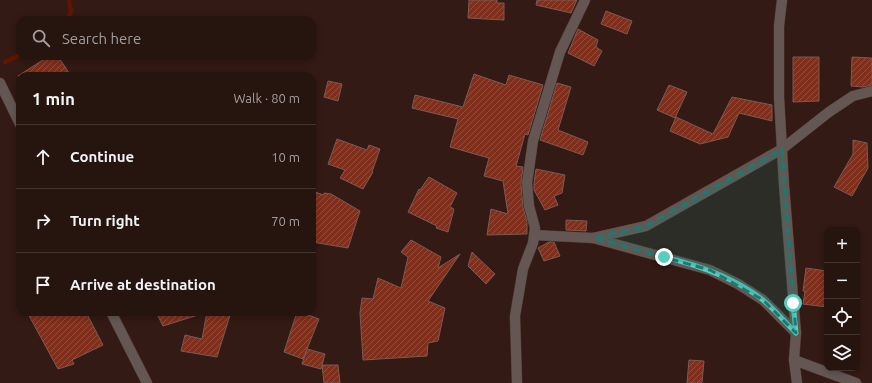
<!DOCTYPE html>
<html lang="en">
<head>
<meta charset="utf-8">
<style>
  :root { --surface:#26140f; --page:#32211d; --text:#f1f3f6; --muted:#a49e9e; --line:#42332f }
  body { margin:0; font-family:Ubuntu,sans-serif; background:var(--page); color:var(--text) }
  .controls { position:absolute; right:12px; bottom:12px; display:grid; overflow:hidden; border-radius:8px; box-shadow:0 2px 6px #0003 }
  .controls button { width:36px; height:36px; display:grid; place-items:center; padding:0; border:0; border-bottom:1px solid var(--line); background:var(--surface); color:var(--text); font:20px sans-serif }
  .stop { position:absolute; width:12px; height:12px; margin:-9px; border:3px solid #57cec1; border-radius:50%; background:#fff }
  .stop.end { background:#57cec1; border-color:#fff; box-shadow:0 1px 4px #0008 }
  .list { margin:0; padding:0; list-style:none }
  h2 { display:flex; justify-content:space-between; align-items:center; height:52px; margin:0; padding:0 16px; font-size:17px }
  h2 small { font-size:13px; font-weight:400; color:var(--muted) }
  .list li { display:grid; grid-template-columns:26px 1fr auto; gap:12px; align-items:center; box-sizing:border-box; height:64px; padding:0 16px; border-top:1px solid var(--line) }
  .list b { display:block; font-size:15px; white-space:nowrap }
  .list em { font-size:13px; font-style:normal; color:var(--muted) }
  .icon { flex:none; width:22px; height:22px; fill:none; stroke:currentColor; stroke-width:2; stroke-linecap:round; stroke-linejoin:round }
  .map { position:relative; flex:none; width:872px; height:383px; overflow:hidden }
  .search { position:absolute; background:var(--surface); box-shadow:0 2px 6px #0003; left:16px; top:16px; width:300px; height:44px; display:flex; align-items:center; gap:10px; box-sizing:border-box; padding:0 14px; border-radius:12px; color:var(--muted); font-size:15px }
  .panel { position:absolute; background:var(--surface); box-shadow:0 2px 6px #0003; left:16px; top:72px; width:300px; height:244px; border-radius:12px }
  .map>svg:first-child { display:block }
</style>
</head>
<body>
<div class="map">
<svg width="872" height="383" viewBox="0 0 872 383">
  <defs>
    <pattern id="building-hatch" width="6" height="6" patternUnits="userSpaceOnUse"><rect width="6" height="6" fill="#7f2f1b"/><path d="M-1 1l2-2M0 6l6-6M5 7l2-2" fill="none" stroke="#924d3c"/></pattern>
  </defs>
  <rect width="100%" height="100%" fill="#331a14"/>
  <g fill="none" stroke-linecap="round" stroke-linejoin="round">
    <g stroke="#621400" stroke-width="4.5">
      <polyline points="67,20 71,11 69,0"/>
      <polyline points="5,62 20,55"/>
    </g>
  </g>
  <g fill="url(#building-hatch)" stroke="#795b53">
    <polygon points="469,0 497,0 497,3 504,3 504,20 468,18"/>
    <polygon points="537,0 577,0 571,13 536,5"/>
    <polygon points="606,11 632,21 627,34 601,24"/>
    <polygon points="578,29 598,40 596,47 602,51 594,66 568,53"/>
    <polygon points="49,56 58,56 71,76 18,76"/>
    <polygon points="793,57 819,57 819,101 793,102"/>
    <polygon points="852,57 872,58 872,85 863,87 851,86"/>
    <polygon points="474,74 506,85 509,75 543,85 528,135 525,134 516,166 523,167 521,184 523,207 527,222 527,234 487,235 491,209 508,214 503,181 484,176 489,158 450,147 458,119 412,108 415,95 463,107"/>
    <polygon points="328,81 342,84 338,101 324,97"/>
    <polygon points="557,83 571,87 558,130 588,142 583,155 540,140"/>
    <polygon points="669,85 687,92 675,118 657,110"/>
    <polygon points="732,97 772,105 772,121 739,113 728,137 700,144 670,131 676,117 713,134"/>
    <polygon points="337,139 367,150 369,145 380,149 372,172 373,172 363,189 340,178 345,170 328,164"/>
    <polygon points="853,140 867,143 868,168 852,196 834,187 853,154"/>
    <polygon points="536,169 565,175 562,193 554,196 558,205 545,210 534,190 534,183"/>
    <polygon points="429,177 457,193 450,207 454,209 448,232 436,228 437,226 408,212 419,189 420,190"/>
    <polygon points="312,191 324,195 324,193 331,194 360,211 348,248 312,242"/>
    <polygon points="566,220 587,221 586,231 566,230"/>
    <polygon points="411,240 441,257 438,268 460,254 428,301 445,308 438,341 428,343 427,356 363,360 360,313 362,298 373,299 378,278 401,288 408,257 401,252"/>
    <polygon points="549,242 554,242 560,256 544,261 538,248"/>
    <polygon points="472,252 495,274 486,284 468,266"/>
    <polygon points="806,268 827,271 827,307 803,304 805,291 803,291"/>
    <polygon points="27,312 86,312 103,345 72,360 74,364 58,369"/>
    <polygon points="156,312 198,312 198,315 163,326"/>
    <polygon points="207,312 231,312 217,357 181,351 185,335 202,339"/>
    <polygon points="297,312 300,312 319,319 303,359 284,352"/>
    <polygon points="307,349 325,354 321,369 302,364"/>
    <polygon points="689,360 704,361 702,383 687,383"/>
    <polygon points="322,365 338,365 340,383 324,383"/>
  </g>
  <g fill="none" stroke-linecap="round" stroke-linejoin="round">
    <defs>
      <g id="minor">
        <polyline points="782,0 779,26 779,97 784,185 796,333 794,360 797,383"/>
        <polyline points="0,83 20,124"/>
        <polyline points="534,235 593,238 710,270 738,284 763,300 796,333"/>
        <polyline points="593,238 646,226 782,149 829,112 853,96 872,91"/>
        <polyline points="111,312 147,383"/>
        <polyline points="794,360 856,383"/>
        <polyline points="517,383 515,316 523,269 533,243 535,228 529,206 527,183 533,141 560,52 585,0"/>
      </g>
    </defs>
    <use href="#minor" stroke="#4e3630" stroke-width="11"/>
    <use href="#minor" stroke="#645753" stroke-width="10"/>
  </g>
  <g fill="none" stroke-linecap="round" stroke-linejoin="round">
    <path stroke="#57cec1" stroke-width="5" d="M664,257C698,265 734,277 763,300C774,309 785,322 796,333L793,303"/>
  </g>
  <path fill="#1a7b73" fill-opacity="0.2" stroke="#1a7b73" stroke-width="3" stroke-dasharray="8 5" stroke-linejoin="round" d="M782,149L796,333L763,300L710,270L593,238L646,226Z"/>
</svg>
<div class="controls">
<button>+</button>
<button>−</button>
<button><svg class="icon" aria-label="locate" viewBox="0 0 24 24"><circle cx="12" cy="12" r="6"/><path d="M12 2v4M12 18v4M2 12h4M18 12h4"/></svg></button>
<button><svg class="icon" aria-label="layers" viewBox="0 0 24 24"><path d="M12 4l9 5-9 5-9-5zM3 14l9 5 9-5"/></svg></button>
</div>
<div class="stop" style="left:793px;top:303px"></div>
<div class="stop end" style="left:664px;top:257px"></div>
<div class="search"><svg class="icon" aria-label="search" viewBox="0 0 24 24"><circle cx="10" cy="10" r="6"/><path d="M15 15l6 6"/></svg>Search here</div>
<section class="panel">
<h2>1 min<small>Walk · 80 m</small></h2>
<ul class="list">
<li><svg class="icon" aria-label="ahead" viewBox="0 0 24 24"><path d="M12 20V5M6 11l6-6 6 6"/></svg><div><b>Continue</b></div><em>10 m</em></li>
<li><svg class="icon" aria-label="right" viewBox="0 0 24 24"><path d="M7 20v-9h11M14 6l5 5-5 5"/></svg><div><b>Turn right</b></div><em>70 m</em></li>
<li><svg class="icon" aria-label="arrive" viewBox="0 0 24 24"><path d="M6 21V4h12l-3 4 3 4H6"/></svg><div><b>Arrive at destination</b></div></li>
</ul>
</section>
</div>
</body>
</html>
